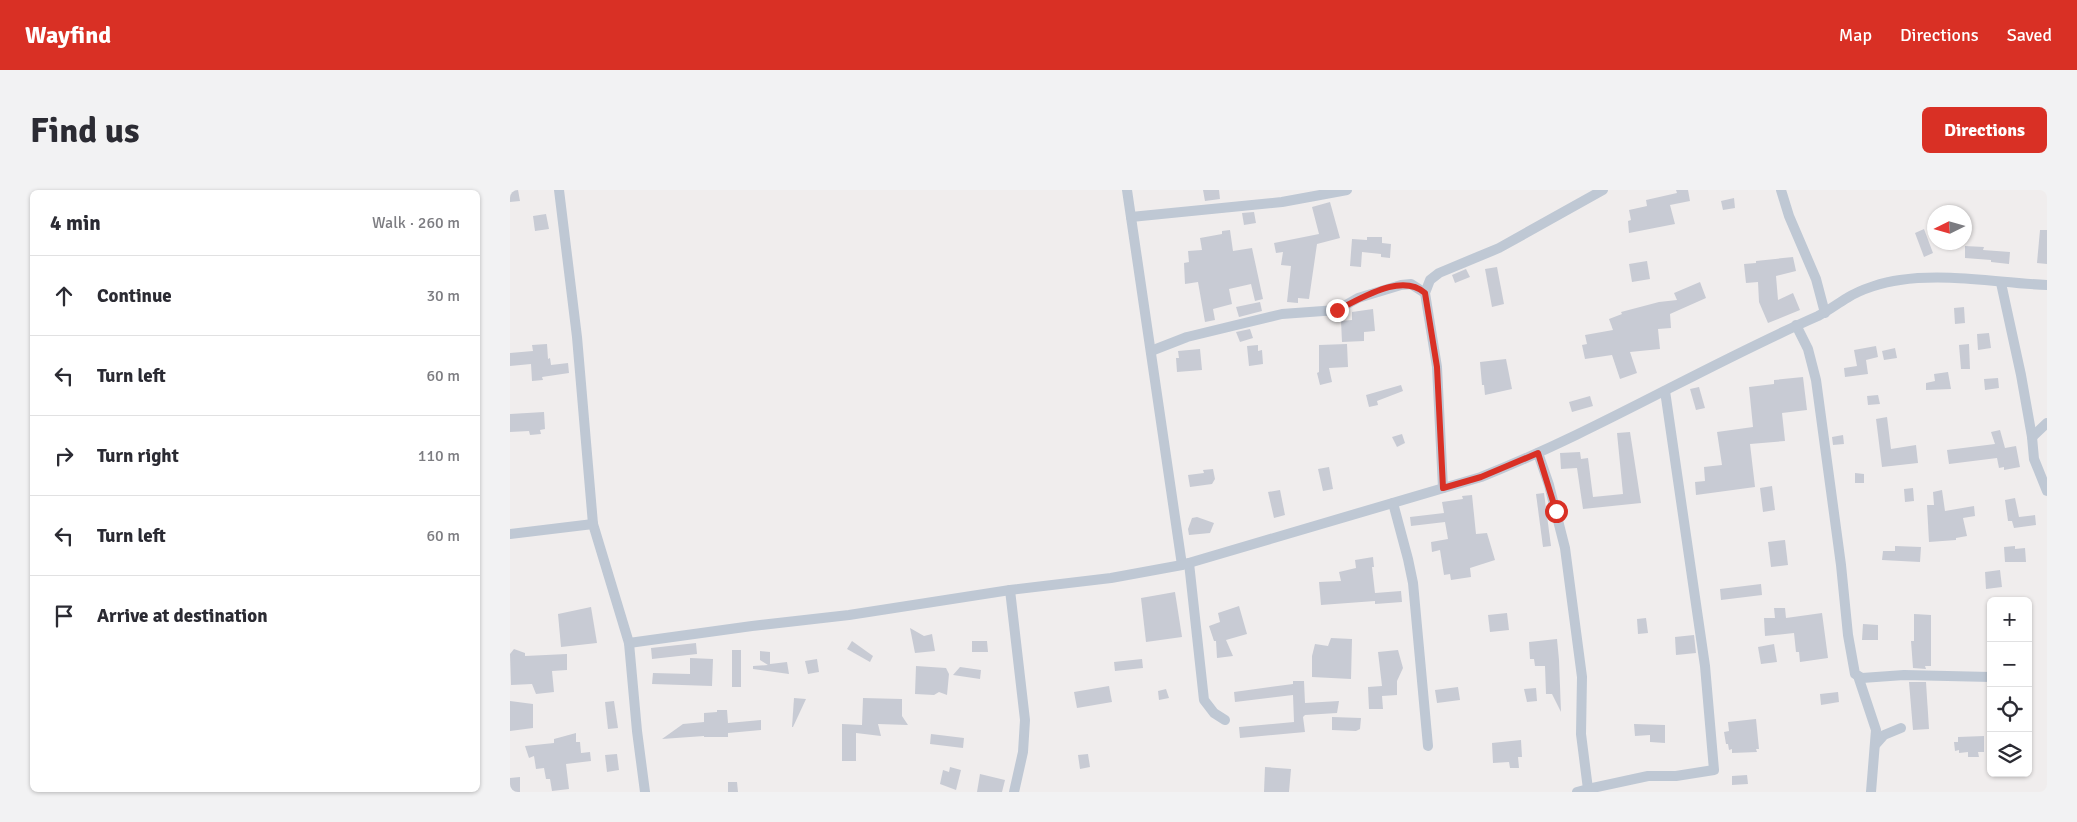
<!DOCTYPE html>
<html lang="en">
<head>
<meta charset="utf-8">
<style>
  :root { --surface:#fff; --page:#f2f2f3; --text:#2b2b33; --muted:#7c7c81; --line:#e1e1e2; --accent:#d93025 }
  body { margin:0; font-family:Signika,sans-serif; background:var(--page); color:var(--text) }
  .controls { position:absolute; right:15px; bottom:15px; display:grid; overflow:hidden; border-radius:8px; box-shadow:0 1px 4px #0004 }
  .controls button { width:45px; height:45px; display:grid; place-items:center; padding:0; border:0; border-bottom:1px solid var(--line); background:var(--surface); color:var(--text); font:25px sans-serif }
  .compass { position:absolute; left:1417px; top:15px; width:45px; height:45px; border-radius:50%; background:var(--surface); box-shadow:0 1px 4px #0004; rotate:265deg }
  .stop { position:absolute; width:15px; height:15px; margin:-11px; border:4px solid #d93025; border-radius:50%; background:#fff }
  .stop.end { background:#d93025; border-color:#fff; box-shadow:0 1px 5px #0008 }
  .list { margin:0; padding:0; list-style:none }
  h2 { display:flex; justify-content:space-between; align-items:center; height:65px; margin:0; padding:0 20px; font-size:21px }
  h2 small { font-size:16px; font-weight:400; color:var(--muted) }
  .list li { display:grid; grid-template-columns:32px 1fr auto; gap:15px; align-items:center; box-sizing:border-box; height:80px; padding:0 20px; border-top:1px solid var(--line) }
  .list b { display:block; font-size:19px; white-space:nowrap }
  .list em { font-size:16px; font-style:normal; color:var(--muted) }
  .icon { flex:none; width:28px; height:28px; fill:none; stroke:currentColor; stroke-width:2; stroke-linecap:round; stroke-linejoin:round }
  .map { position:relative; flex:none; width:1537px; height:602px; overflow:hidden; border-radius:8px }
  header { display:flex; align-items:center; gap:30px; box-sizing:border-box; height:70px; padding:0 25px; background:var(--accent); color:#fff }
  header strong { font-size:24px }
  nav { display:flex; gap:28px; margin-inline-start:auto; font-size:18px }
  .intro { display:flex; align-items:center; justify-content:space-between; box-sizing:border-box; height:120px; padding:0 30px }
  h1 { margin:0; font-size:35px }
  .button { padding:12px 22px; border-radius:8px; background:var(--accent); color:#fff; font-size:18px; font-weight:700 }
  main { display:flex; gap:30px; padding:0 30px }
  aside { flex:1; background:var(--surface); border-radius:8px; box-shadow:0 1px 4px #0004 }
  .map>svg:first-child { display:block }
</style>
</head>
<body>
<header>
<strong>Wayfind</strong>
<nav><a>Map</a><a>Directions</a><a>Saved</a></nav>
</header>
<div class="intro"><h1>Find us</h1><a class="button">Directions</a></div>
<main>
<aside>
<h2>4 min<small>Walk · 260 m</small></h2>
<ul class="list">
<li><svg class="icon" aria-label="ahead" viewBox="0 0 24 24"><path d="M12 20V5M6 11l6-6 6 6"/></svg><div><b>Continue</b></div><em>30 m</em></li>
<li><svg class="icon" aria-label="left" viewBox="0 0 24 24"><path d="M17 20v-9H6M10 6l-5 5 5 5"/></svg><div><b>Turn left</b></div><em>60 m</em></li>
<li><svg class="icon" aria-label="right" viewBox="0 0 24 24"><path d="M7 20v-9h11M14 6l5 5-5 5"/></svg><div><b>Turn right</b></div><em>110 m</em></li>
<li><svg class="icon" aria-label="left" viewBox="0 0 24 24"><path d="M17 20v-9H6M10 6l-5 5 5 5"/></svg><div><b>Turn left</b></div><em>60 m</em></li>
<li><svg class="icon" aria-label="arrive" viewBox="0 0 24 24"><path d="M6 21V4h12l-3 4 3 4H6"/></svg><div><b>Arrive at destination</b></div></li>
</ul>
</aside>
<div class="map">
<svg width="1537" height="602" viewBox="0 0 1537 602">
  <rect width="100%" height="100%" fill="#f0eded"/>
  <g fill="#c8cbd4">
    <polygon points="0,0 8,0 10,11 0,12"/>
    <polygon points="693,0 709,0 710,9 695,11"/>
    <polygon points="1166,0 1178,0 1180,11 1160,15 1165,34 1119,43 1118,31 1121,30 1119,20 1137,16 1136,10 1167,3"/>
    <polygon points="1224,8 1225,18 1213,20 1211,11"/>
    <polygon points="820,12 830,48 807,54 799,109 788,108 788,113 777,112 781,76 771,75 773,62 766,63 764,53 809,44 802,17"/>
    <polygon points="744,22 746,33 734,35 732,23"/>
    <polygon points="36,24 39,39 25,41 23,26"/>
    <polygon points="1414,39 1423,63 1414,67 1405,43"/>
    <polygon points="720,40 723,61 742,58 753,109 745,111 741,94 719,99 722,114 703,119 705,130 695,132 688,92 675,94 674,73 679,72 678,61 692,60 690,48 712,44 712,41"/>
    <polygon points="1530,40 1537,40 1537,74 1527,73"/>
    <polygon points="857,47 872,47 872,53 881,54 880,68 871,67 871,64 852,62 851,77 840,76 842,49 857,50"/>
    <polygon points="1455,56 1474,57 1473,60 1500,62 1499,74 1481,72 1481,70 1455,68"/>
    <polygon points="1283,67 1286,81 1266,86 1268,110 1283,103 1290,120 1258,133 1249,112 1248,92 1236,93 1234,74 1246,73 1246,71"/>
    <polygon points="1137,71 1140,89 1122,92 1119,74"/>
    <polygon points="987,77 994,114 982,117 975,79"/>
    <polygon points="956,79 960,87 945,93 942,85"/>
    <polygon points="1190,92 1196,108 1160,124 1161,138 1148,139 1150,159 1120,162 1127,183 1110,189 1102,165 1075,169 1072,155 1077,154 1075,145 1103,140 1099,129 1112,124 1111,122 1149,112 1167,110 1164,103"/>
    <polygon points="750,112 752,121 729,127 726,117"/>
    <polygon points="1454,117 1455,133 1445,134 1444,118"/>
    <polygon points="863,119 865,141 854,142 854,151 832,152 831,131 842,130 842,122"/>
    <polygon points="740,139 743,148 730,152 726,142"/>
    <polygon points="1479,143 1481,158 1468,160 1467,144"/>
    <polygon points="37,154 38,169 40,168 41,175 58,173 59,183 32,187 33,190 22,191 21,174 0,176 0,163 23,161 22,155"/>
    <polygon points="837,154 838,177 819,178 822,192 810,195 807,183 809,182 809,155"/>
    <polygon points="1459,154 1460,179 1451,179 1449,155"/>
    <polygon points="748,155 748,161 752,160 753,174 739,176 737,156"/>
    <polygon points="1366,156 1368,167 1356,170 1358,184 1335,187 1334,178 1347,176 1344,160"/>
    <polygon points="1385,158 1387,168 1374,170 1372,161"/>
    <polygon points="690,159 692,180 667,182 666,168 669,168 668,161"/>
    <polygon points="996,169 1002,199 975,205 974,195 972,195 970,172"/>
    <polygon points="1438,182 1441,199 1416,200 1416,193 1425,191 1424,184"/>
    <polygon points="1293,187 1297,220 1272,223 1275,251 1240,254 1245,297 1186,305 1185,292 1195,291 1194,277 1212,275 1207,242 1243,237 1239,197 1264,194 1264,190"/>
    <polygon points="1488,188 1489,198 1475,200 1474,189"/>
    <polygon points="891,195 893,201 867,211 868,215 859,217 856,205"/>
    <polygon points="1189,197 1195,218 1186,220 1180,199"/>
    <polygon points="1368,205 1370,214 1358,215 1357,206"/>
    <polygon points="1080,206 1083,216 1062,222 1059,212"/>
    <polygon points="34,222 35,239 30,240 31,244 20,245 19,241 0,242 0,224"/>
    <polygon points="1377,227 1381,259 1406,255 1408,273 1372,277 1366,229"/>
    <polygon points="1490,240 1495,258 1506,256 1510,277 1494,280 1494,277 1489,278 1487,268 1439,274 1437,260 1485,254 1481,242"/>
    <polygon points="1120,242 1131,313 1073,319 1067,278 1051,279 1050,263 1070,262 1071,269 1078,268 1083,307 1113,304 1107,243"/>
    <polygon points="892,244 895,253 887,257 882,247"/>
    <polygon points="1333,245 1334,254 1323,255 1322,247"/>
    <polygon points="819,277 823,299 813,301 808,279"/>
    <polygon points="703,279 705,289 702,294 680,297 678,285 694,283 693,280"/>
    <polygon points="1345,283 1354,284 1354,293 1345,293"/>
    <polygon points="1262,296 1265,320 1253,322 1250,298"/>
    <polygon points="1403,298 1404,311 1395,312 1394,299"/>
    <polygon points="770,300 775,325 764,328 758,302"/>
    <polygon points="1432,300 1435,321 1464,316 1465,326 1453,328 1457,346 1446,348 1446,350 1419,352 1417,315 1424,315 1423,302"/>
    <polygon points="1034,303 1041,356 1033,357 1026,304"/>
    <polygon points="962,305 966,344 977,343 985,370 960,378 961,387 941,390 940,384 934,385 930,360 922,362 921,352 938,349 935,332 901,336 900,327 934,323 932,312 953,309 952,306"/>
    <polygon points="1505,308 1509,327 1525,325 1526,335 1504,338 1502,331 1498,331 1495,310"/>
    <polygon points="687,327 704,333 700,343 679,345 678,339 682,328"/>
    <polygon points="1275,350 1278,375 1261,377 1258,352"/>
    <polygon points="1385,356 1411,357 1410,372 1372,370 1373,361 1385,361"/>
    <polygon points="1505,356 1505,359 1515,358 1516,372 1495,372 1494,357"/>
    <polygon points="863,367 864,377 862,377 865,403 891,401 892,412 865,414 865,411 811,415 809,392 831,391 829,382 846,378 845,370"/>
    <polygon points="1490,380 1492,397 1476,399 1475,382"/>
    <polygon points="1251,394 1252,405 1211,410 1210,399"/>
    <polygon points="665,402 672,447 636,452 631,408"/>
    <polygon points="729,416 737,444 716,450 723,466 707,468 706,451 704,451 699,436 710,432 708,423"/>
    <polygon points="81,417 87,453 51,457 48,424"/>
    <polygon points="1264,418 1275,418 1276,428 1312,423 1318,468 1290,472 1289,462 1286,462 1284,443 1255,446 1254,428 1265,428"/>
    <polygon points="997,423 999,440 980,442 978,425"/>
    <polygon points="1404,424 1421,425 1421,476 1415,476 1416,479 1403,478 1401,451 1404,451"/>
    <polygon points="1136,428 1138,443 1128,444 1127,429"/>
    <polygon points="1353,434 1368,435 1368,450 1352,450"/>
    <polygon points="400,438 414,446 422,444 425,461 405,463"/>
    <polygon points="1184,445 1186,463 1166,465 1165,447"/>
    <polygon points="821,448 842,449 841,489 802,487 802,466 805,454 818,456"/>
    <polygon points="1047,449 1049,470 1051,522 1042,504 1036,504 1035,476 1025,476 1024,469 1020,469 1019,452"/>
    <polygon points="342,451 363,466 360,472 337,459"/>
    <polygon points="462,451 477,451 478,462 462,462"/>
    <polygon points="186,453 187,464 142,469 141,458"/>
    <polygon points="1264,454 1267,472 1251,474 1248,457"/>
    <polygon points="4,459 15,463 15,466 57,464 57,480 42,481 44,502 26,504 22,494 1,495 0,464"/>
    <rect x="222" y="460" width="9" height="37"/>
    <polygon points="888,460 893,478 887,491 887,505 872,506 873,519 859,519 858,497 872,496 868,462"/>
    <polygon points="250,461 260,462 260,474 277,472 279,484 243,479 243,476 258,475 250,470"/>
    <polygon points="180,468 203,469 202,496 142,494 143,483 180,484"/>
    <polygon points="307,469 309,482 298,484 295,471"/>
    <polygon points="632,469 633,478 605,481 604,472"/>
    <polygon points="406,476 436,478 439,484 437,505 429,502 424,505 405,504"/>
    <polygon points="450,477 471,480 470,489 443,485"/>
    <polygon points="783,491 794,491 795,513 829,511 827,523 795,525 793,527 795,542 730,548 729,537 784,532 783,505 725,512 724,502 783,494"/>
    <polygon points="1399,492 1416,492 1419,539 1403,540"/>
    <polygon points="599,496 602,512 567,518 564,502"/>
    <polygon points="948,497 950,510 927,513 925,500"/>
    <polygon points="1026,498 1027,511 1017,512 1014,499"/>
    <polygon points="656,499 659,508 649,510 648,501"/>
    <polygon points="1328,502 1329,512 1311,515 1310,504"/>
    <polygon points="284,508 296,509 283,537 282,537"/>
    <polygon points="353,508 392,509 392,526 398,535 368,534 371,546 346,543 346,571 332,571 332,534 352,535"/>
    <polygon points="0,511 23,514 23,538 0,541"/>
    <polygon points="104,511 108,538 98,539 95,512"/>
    <polygon points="207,520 217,520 218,533 251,530 251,540 218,543 218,547 194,547 194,546 152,549 173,534 194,532 194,523 207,522"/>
    <polygon points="822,527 851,528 850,539 846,541 822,540"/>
    <polygon points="1246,529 1249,559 1246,559 1247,562 1222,563 1222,559 1219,560 1218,554 1216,554 1214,542 1219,541 1218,532"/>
    <polygon points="1124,534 1155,535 1155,553 1140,552 1140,545 1125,546"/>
    <polygon points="66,543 66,552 70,552 71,563 80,562 81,571 56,574 59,599 42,601 40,589 36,589 34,578 26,579 24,566 19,568 15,556 44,553 44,549"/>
    <polygon points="421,544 454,548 453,558 420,554"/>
    <polygon points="1474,546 1474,562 1468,562 1469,567 1458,567 1458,562 1449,563 1449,560 1445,561 1444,552 1448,552 1448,547"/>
    <polygon points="1011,550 1012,567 1008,567 1009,578 1000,578 999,572 983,573 982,553"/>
    <polygon points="107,564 109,580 97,582 95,565"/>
    <polygon points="578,564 580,577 570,579 568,565"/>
    <polygon points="440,577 451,580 446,600 430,594 433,580 439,582"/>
    <polygon points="755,577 781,579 779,602 754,602"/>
    <polygon points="470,584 495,590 492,602 467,602"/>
    <polygon points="1237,585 1238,594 1222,595 1222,586"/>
    <polygon points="10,587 10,602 0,602 0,588"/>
    <polygon points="218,592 227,592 228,602 218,602"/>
  </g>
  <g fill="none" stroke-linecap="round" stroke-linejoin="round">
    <g stroke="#bfc8d4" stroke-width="10">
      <polyline points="49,0 67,147 83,334 119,453 127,541 135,602"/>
      <polyline points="617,0 672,375"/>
      <polyline points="1271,0 1279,26 1306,89 1315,123"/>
      <polyline points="621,27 772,12 837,0"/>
      <polyline points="1491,93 1511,185 1522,247 1524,269 1537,301"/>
      <polyline points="1286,135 1298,159 1306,190 1331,375 1338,445 1345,484 1352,488 1394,485 1481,487"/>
      <polyline points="641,161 677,147 772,124 827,120 848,108 891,95 901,94 915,103"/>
      <polyline points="1522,247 1537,233"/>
      <polyline points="1028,263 1039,295 1055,358 1072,487 1071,544 1078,599 1067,602"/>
      <polyline points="933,298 927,177 915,103 920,90 929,83 989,58 1093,0"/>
      <polyline points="883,313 898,369 903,393 918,556"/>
      <polyline points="0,344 83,334"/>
      <polyline points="679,373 694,510 704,523 715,530"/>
      <polyline points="500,400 515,530 513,562 504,602"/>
      <path d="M119,453L242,436L339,425L500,400L601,388L672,375L971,287C1087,241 1194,176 1308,126C1318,121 1327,114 1337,108C1351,99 1374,92 1390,90C1438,83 1489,93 1537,95"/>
      <polyline points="1348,486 1366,540 1361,602"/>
      <polyline points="1366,554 1374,545 1391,538"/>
      <polyline points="1078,599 1138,586 1166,586 1204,580 1195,476 1155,201"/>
    </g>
  </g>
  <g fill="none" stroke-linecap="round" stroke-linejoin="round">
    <path stroke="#d93025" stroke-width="6" d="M827,120C851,109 891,82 915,103L927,177L933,298L971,287L1028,263L1046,321"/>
  </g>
</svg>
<div class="controls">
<button>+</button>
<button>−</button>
<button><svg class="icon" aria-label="locate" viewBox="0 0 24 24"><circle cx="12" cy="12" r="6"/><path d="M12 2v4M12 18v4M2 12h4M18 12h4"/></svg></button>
<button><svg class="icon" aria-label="layers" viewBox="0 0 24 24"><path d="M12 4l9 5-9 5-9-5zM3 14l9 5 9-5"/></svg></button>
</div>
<svg class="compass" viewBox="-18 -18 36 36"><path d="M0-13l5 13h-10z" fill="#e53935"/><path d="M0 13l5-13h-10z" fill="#7c7c81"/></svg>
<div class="stop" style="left:1046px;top:321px"></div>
<div class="stop end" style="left:827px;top:120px"></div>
</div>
</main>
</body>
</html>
